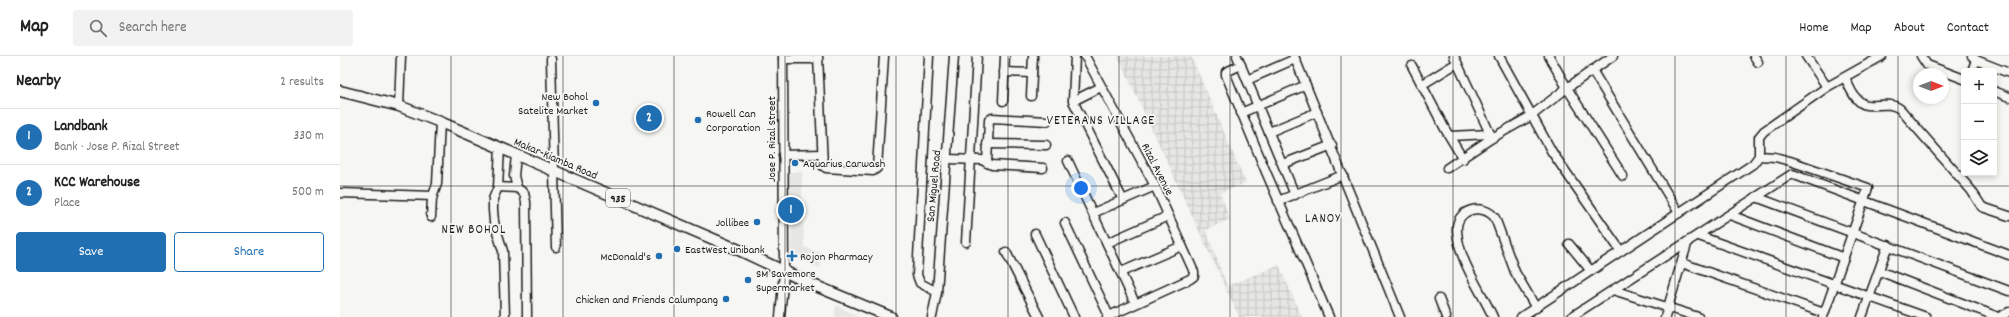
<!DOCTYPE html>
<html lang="en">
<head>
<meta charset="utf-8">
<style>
  :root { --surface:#fff; --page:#f2f2f2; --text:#222; --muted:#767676; --line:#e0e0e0; --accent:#1f6fb2 }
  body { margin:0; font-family:Dekko,sans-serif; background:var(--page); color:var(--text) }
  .controls { position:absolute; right:12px; top:12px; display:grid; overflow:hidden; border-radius:4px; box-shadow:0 2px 6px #0003 }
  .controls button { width:36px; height:36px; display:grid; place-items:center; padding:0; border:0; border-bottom:1px solid var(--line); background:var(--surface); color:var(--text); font:20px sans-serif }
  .compass { position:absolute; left:1573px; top:12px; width:36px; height:36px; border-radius:50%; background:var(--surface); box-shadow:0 2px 6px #0003; rotate:90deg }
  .you { position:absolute; left:741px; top:132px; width:14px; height:14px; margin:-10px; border:3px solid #fff; border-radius:50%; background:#1a73e8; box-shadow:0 0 0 6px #1a73e833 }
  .badge { display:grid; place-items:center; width:26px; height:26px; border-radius:50%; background:var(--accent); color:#fff; font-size:13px; font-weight:700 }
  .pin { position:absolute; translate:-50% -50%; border:2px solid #fff; box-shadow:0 1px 4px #0006 }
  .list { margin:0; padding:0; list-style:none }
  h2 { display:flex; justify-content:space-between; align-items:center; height:52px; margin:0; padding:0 16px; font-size:17px }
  h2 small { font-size:13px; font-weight:400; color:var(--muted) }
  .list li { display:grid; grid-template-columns:26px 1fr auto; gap:12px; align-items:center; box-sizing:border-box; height:56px; padding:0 16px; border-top:1px solid var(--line) }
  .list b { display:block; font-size:15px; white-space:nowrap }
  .list p { margin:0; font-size:13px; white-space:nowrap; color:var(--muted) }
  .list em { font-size:13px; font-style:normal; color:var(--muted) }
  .actions { display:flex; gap:8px; padding:12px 16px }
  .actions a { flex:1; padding:9px 0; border:1px solid var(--accent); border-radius:4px; text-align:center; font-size:14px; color:var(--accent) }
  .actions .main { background:var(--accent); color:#fff }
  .icon { flex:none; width:22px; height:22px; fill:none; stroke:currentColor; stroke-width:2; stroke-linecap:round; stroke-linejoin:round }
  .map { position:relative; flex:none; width:1669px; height:261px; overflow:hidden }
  header { display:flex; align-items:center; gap:24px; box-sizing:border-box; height:56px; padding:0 20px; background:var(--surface); border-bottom:1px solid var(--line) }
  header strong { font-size:19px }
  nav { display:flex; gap:22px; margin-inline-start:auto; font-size:14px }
  .search { width:280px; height:36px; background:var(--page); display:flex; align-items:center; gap:10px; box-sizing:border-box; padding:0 14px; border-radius:4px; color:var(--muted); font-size:15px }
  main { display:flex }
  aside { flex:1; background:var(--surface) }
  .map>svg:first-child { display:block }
</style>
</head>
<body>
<header>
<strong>Map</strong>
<div class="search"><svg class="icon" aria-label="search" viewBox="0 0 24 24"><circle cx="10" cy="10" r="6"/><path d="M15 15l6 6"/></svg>Search here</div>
<nav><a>Home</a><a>Map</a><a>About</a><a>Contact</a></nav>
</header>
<main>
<aside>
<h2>Nearby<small>2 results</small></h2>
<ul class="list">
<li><span class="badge">1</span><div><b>Landbank</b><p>Bank · Jose P. Rizal Street</p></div><em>330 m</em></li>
<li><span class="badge">2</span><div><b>KCC Warehouse</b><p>Place</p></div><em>500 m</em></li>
</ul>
<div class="actions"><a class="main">Save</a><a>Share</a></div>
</aside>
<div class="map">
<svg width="1669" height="261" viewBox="0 0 1669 261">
  <defs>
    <pattern id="industrial-grid" width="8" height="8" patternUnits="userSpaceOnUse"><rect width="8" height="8" fill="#e6e6e2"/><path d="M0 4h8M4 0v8" fill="none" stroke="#c5c5c1"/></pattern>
  </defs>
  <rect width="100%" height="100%" fill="#f6f6f2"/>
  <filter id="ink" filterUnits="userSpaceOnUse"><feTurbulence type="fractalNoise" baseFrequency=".025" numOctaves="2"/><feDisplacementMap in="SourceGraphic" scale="8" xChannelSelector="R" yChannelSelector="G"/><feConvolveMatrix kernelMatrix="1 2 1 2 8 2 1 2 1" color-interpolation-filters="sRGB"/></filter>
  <g filter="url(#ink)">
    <g fill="#e6e6e2">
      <rect x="449" y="116" width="13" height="44"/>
      <polygon points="452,162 463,162 464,191 481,197 480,212 451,200"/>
      <polygon points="496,249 519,261 495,261"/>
    </g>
    <polygon fill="url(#industrial-grid)" points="778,0 851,0 906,127 880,137 890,163 866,174 887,230 939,209 962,261 899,261"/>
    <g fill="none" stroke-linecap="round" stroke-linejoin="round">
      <defs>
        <g id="minor">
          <polyline points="478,0 483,110 486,112 533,115 537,112 544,0"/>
          <polyline points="589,0 577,219 580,227 597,236"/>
          <polyline points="735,0 733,45 783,144"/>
          <polyline points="745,0 815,130 854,216 854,220 850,223 767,261"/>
          <polyline points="897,0 955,139"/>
          <polyline points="954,0 1060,261"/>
          <polyline points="1114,0 1152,82"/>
          <polyline points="1159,0 1212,96 1280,194"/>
          <polyline points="1209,0 1227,32 1283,120"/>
          <polyline points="1414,0 1418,6"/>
          <polyline points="1466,0 1487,31"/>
          <polyline points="1581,0 1587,9 1624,23"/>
          <polyline points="1632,0 1636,4 1669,17"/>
          <polyline points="211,3 216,191"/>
          <polyline points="443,3 471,3"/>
          <polyline points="901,9 886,16 886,19 926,116 989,261"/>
          <polyline points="1072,10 1105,73 1123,103"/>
          <polyline points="1252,14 1339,157"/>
          <polyline points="1632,15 1636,4"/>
          <polyline points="664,16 692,17"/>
          <path d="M1505,21C1508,28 1511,37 1517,43C1528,57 1545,42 1560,53L1631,134L1642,151L1669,160"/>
          <polyline points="907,24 955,3"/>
          <polyline points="1083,28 1117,7"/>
          <polyline points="1654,35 1669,41"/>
          <polyline points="691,40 693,0"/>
          <polyline points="663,45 665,0"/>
          <polyline points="733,45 761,31"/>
          <polyline points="59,50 61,0"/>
          <polyline points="901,57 966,29"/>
          <polyline points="929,76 977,56"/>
          <polyline points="1110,80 1150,78"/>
          <polyline points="647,88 706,89"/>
          <polyline points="160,92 158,131 153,143 153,154 154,166 163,195 165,261"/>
          <polyline points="176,99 174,120 177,132"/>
          <polyline points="443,99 482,98"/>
          <polyline points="1419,100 1435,101 1450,105 1528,132 1483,261"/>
          <polyline points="607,103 642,104 652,109 703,112"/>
          <polyline points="728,105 795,247"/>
          <polyline points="647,107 649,64 652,62 707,65"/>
          <polyline points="943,108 992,89"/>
          <polyline points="1107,112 1152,82 1191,60 1227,32 1273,0"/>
          <polyline points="158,131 177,132 184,137 186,146 187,261"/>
          <polyline points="0,137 93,140"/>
          <polyline points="1416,141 1669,235"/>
          <polyline points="938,145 1003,119"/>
          <polyline points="753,157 815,130"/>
          <polyline points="1390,159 1504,202"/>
          <polyline points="91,161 92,142 97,128 100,66"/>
          <polyline points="725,167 769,260"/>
          <polyline points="695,178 734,261"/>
          <polyline points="1359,180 1586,261"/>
          <polyline points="626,186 637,0"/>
          <polyline points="767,187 828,160"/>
          <polyline points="1229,188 1251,215"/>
          <polyline points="666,196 699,261"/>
          <polyline points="1342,207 1484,257"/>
          <polyline points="1539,215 1658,261"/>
          <polyline points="781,216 842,190"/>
          <polyline points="1273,234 1358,261"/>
          <polyline points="1099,243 1106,261"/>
          <polyline points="440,261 444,216 443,0"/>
          <polyline points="592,261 597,236 614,0"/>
          <path d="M1153,261C1141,234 1119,206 1117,175C1115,153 1143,146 1155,162L1175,216L1196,252"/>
          <polyline points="1181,261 1413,108 1419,100 1419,81 1424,75 1487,31 1542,0"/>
          <polyline points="1231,261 1452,118 1669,199"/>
          <polyline points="1325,261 1348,185"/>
          <polyline points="1522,261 1548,189"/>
          <polyline points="1659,261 1669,256"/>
        </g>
        <polyline id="major" points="0,35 59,50 100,66 399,194 471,228 551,261"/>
      </defs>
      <use href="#minor" stroke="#1c1c1c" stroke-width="11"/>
      <use href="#major" stroke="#1c1c1c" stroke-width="13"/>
      <use href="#minor" stroke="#f6f6f2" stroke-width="8"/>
      <use href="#major" stroke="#f6f6f2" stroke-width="10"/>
    </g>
  </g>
  <path fill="none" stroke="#1c1c1c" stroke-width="1" stroke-opacity="0.55" d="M111,0V261M223,0V261M334,0V261M445,0V261M556,0V261M668,0V261M779,0V261M890,0V261M1001,0V261M1113,0V261M1224,0V261M1335,0V261M1446,0V261M1558,0V261M0,130H1669"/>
  <g fill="#1f6fb2" stroke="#f6f6f2" stroke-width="1.5">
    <circle cx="256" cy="47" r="4"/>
    <circle cx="358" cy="64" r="4"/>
    <circle cx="455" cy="107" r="4"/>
    <circle cx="417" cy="166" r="4"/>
    <circle cx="337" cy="193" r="4"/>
    <circle cx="319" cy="200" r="4"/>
    <path d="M450 194h4v4h4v4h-4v4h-4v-4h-4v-4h4z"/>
    <circle cx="408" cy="224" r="4"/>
    <circle cx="386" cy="243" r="4"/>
  </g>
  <g text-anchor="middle" stroke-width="3.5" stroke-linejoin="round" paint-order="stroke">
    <rect fill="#f6f6f2" stroke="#5d5d5c" stroke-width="1" x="266" y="133" width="24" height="18" rx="3"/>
    <g font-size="11" font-weight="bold" fill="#1c1c1c">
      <text x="278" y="146">935</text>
    </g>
    <g font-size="12" fill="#1c1c1c" stroke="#f6f6f2" text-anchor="start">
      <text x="248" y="44" text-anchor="end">New Bohol<tspan x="248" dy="14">Satelite Market</tspan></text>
      <text x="366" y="61">Rowell Can<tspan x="366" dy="14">Corporation</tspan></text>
      <text x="463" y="111">Aquarius Carwash</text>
      <text x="409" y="170" text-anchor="end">Jollibee</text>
      <text x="345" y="197">EastWest Unibank</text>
      <text x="311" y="204" text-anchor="end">McDonald's</text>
      <text x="460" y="204">Rojon Pharmacy</text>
      <text x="416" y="221">SM Savemore<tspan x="416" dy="14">Supermarket</tspan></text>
      <text x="378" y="247" text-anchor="end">Chicken and Friends Calumpang</text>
    </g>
    <g font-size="12" fill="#1c1c1c" stroke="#f6f6f2">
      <text transform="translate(431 83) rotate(-90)" y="4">Jose P. Rizal Street</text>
      <text transform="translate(216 102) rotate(23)" y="4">Makar-Kiamba Road</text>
      <text transform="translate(818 113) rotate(63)" y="4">Rizal Avenue</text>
      <text transform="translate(593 130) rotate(-85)" y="4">San Miguel Road</text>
    </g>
    <g font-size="13" letter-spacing="1" fill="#1c1c1c" stroke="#f6f6f2">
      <text x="761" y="68">VETERANS VILLAGE</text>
      <text x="983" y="166">LANOY</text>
      <text x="134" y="177">NEW BOHOL</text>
    </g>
  </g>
</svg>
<div class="controls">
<button>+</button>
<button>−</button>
<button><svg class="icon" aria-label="layers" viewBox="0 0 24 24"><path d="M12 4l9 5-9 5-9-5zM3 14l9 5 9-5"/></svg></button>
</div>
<svg class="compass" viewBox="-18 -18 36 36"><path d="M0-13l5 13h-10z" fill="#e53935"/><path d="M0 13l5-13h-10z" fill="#767676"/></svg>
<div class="you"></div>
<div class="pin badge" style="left:451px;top:154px">1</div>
<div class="pin badge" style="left:309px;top:62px">2</div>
</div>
</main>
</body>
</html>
